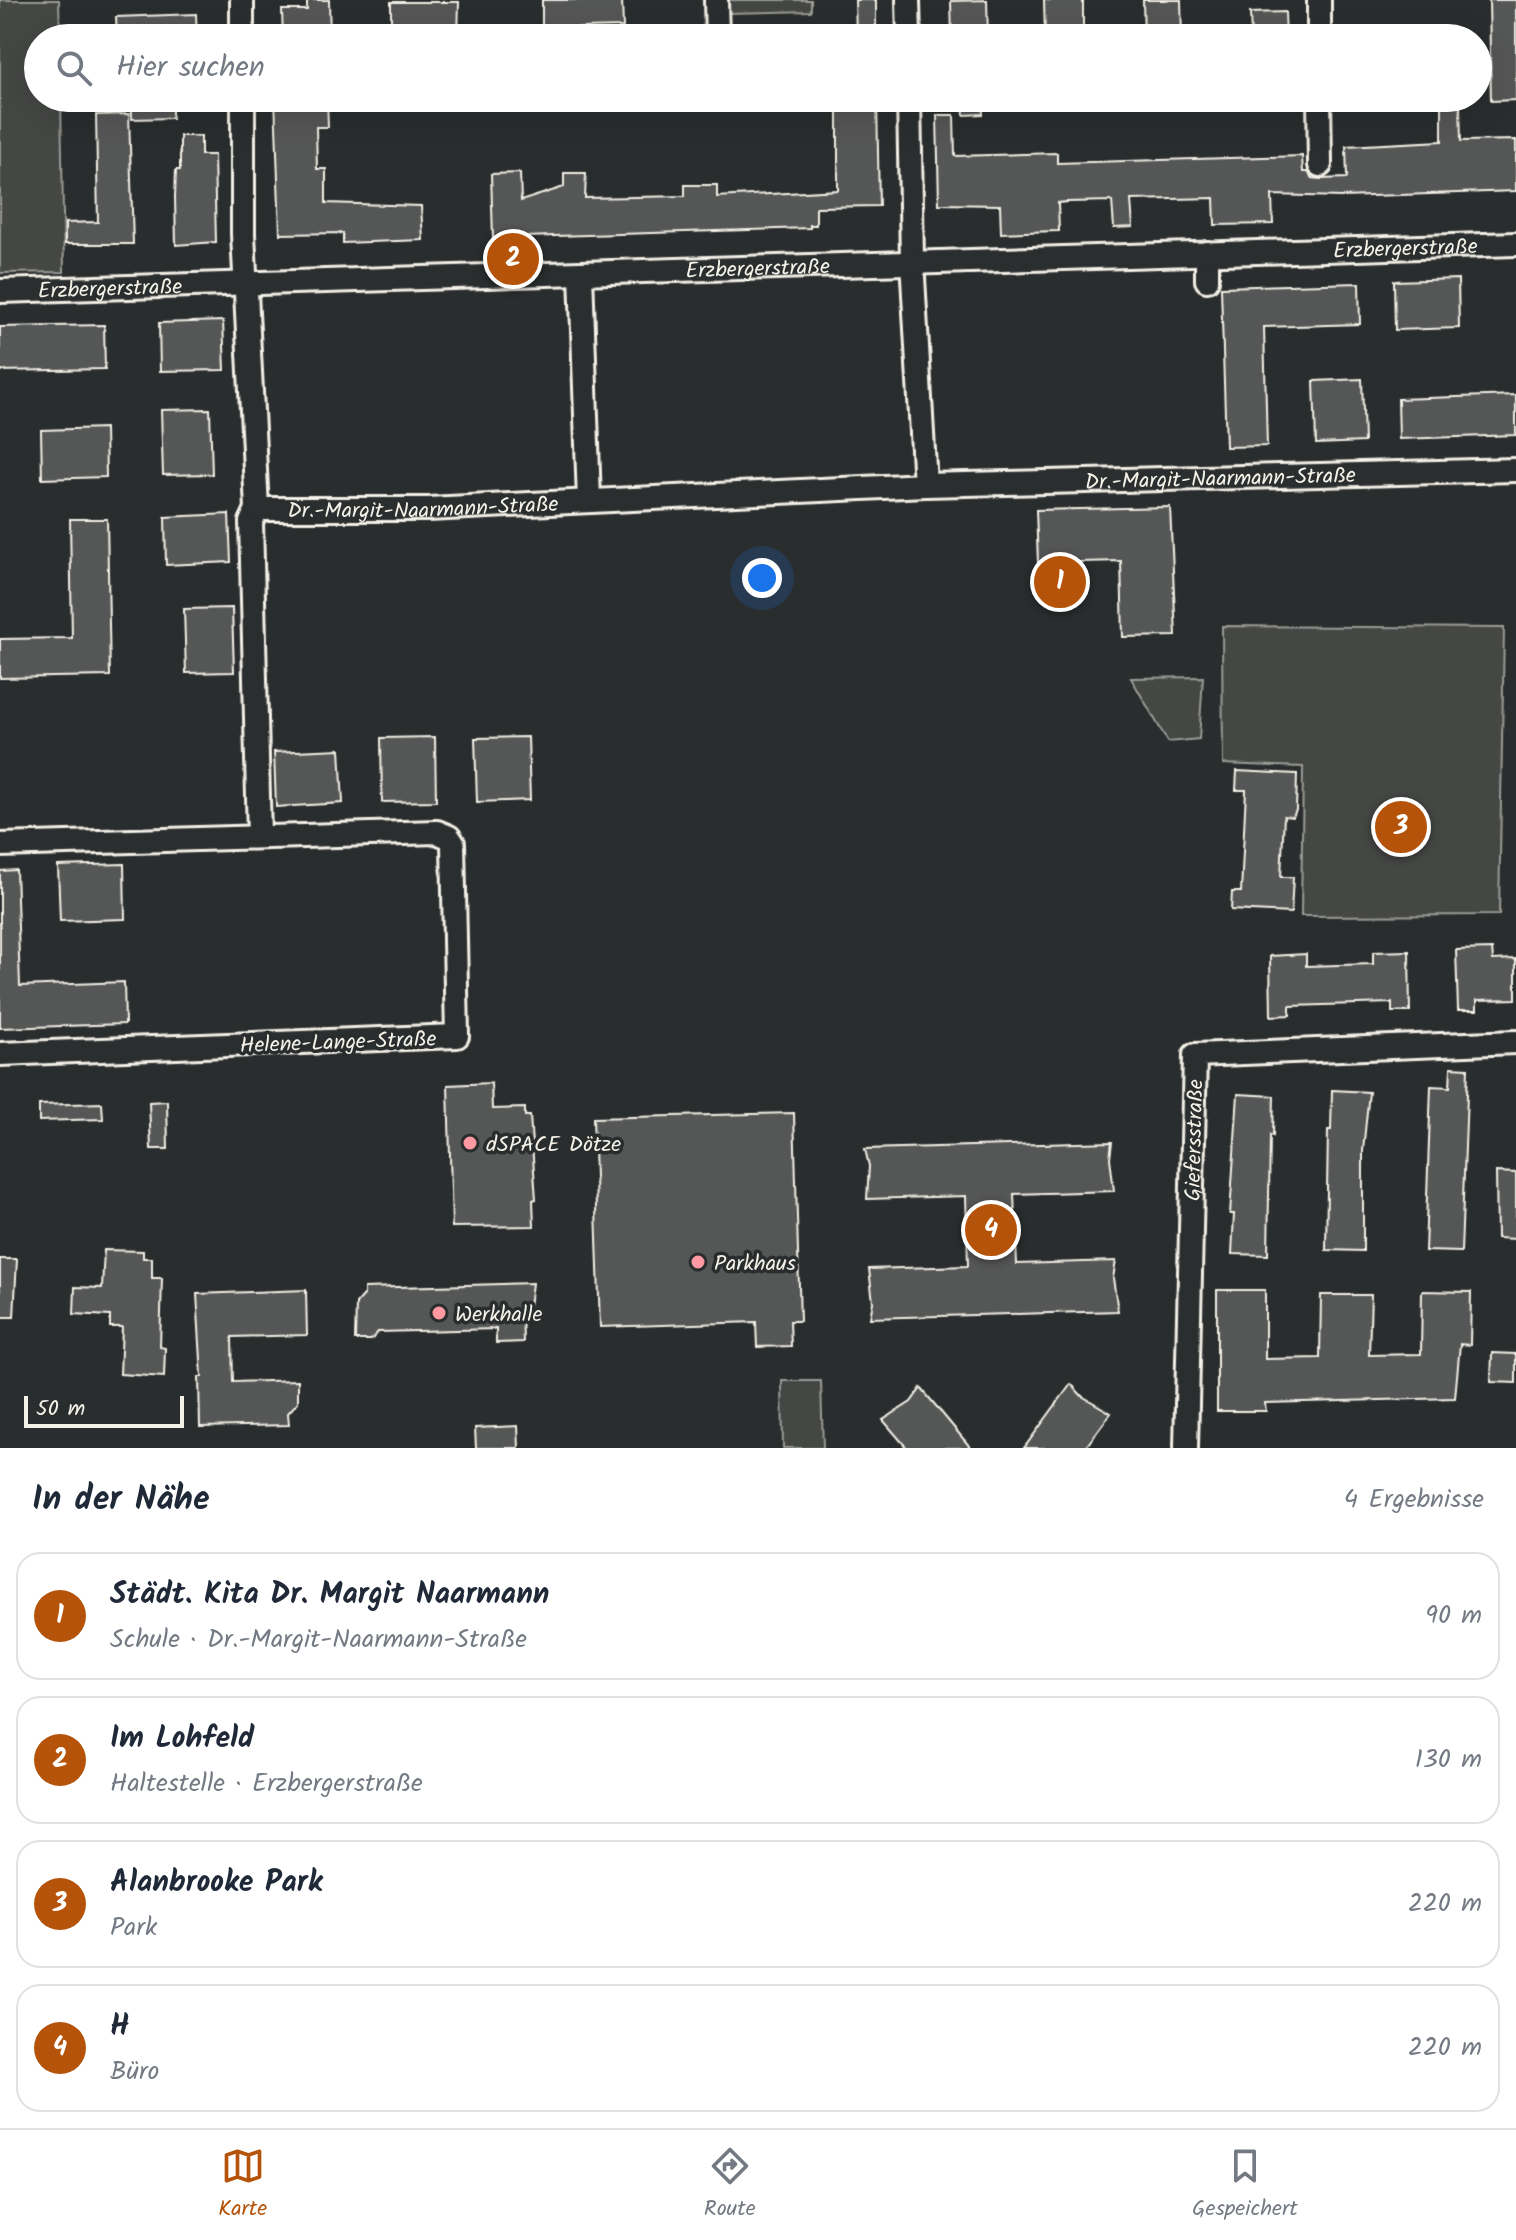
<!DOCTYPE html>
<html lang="de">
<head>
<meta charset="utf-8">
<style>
  :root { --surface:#fff; --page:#f6f6f7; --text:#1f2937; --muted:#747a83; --line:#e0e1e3; --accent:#b45309 }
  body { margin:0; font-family:Kalam,sans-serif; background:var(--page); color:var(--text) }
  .scale { position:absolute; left:24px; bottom:20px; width:160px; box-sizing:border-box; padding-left:8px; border:4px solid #f4f1e8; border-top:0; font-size:22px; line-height:28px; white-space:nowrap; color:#f4f1e8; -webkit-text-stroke:6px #2a2d2e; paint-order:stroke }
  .you { position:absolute; left:762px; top:578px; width:28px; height:28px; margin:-20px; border:6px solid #fff; border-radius:50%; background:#1a73e8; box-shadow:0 0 0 12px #1a73e833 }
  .badge { display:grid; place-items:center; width:52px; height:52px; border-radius:50%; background:var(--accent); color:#fff; font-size:26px; font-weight:700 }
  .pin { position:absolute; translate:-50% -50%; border:4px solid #fff; box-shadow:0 2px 8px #0006 }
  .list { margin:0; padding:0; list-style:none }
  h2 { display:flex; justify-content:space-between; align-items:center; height:104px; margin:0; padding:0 32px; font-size:34px }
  h2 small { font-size:26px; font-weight:400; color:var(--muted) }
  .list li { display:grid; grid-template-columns:52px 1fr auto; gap:24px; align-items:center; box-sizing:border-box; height:128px; margin:0 16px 16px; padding:0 16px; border:2px solid var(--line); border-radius:24px }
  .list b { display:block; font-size:30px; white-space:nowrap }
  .list p { margin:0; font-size:26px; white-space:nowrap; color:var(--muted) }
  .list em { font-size:26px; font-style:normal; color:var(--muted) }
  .icon { flex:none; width:44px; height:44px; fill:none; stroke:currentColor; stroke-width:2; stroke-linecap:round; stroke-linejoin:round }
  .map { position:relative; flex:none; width:1516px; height:1448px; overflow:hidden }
  .search { position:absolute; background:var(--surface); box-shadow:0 8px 32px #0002; left:24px; right:24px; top:24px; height:88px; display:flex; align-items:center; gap:20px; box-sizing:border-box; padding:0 28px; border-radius:44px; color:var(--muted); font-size:30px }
  .sheet { height:680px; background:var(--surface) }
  nav { display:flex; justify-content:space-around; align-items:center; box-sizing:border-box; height:112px; border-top:2px solid var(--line); background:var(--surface); font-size:22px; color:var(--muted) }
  nav a { display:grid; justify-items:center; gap:4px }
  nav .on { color:var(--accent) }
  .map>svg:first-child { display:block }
</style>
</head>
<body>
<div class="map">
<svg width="1516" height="1448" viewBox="0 0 1516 1448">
  <rect width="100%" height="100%" fill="#2a2d2e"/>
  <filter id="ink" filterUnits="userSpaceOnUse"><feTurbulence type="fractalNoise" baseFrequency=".0125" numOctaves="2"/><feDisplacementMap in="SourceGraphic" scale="16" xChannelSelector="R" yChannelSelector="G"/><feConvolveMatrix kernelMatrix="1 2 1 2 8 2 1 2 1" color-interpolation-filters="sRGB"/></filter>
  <g filter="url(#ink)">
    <g fill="#444645" stroke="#9c9c96" stroke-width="2">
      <polygon points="0,0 59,0 60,38 38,38 38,98 61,98 64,272 0,273"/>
      <polygon points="727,0 811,0 811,11 727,13"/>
      <polygon points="1222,626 1504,628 1499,915 1301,916 1303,767 1223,764"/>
      <polygon points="1203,677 1199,739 1168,742 1131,678"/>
      <polygon points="782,1381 821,1381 823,1448 783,1448"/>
    </g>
    <g fill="#555756" stroke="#f4f1e8" stroke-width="2">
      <polygon points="307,0 329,0 330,38 283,38 282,10 307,10"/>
      <polygon points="542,0 622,0 623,27 542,29"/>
      <polygon points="855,0 876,0 876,34 856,34"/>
      <polygon points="987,0 988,38 952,38 951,1"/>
      <polygon points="1044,0 1083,0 1083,38 1045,38"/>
      <polygon points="1143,0 1181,0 1182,38 1144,38"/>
      <polygon points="1489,0 1516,0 1516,100 1491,101"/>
      <polygon points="391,2 459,2 458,38 391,38"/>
      <polygon points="1285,12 1286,38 1251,38 1250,13"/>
      <polygon points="196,14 197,38 117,38 116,17"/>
      <polygon points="132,98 172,98 172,118 132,119"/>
      <polygon points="275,98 327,98 328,127 316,127 317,169 326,169 326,203 421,206 423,240 343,243 343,233 280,234"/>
      <polygon points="838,98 877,98 879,206 816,207 816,225 810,225 810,228 493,238 491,174 520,173 521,201 564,187 564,173 586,173 585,198 685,196 685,185 717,185 717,197 838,190"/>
      <polygon points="963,98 982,98 983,114 964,115"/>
      <polygon points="1460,103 1461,141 1516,140 1516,191 1342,197 1272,195 1273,224 1215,225 1214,198 1131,200 1133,227 1114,228 1112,201 1067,202 1058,203 1059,231 1025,232 1001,233 1000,205 939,204 937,115 954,115 955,156 1057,153 1057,163 1302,156 1303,172 1308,172 1312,178 1321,179 1347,178 1346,146 1442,141 1442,104"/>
      <polygon points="129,114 133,244 65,244 65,223 98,222 96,115"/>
      <polygon points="180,136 201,136 201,155 214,155 216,242 176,245 175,197 176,170 180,170"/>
      <polygon points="1458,279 1459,328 1395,330 1394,281"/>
      <polygon points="1359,283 1360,324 1264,327 1267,446 1226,447 1221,287"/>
      <polygon points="223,321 225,370 160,371 159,323"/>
      <polygon points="104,325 105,369 0,371 0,327"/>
      <polygon points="1362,379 1364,442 1316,444 1314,381"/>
      <polygon points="1516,395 1516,435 1399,439 1398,399"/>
      <polygon points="210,409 212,474 163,475 161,410"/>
      <polygon points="105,428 106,477 42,479 41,430"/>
      <polygon points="1170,507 1176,636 1123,637 1121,561 1038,563 1036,510"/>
      <polygon points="229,514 231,562 166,565 165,517"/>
      <polygon points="70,519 107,519 110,676 0,678 0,639 72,638"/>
      <polygon points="232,608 234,672 186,673 184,609"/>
      <polygon points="435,737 436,801 382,802 381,738"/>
      <polygon points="528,737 530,800 477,802 475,738"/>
      <polygon points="340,749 343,803 276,807 274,752"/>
      <polygon points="1237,771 1297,774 1296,810 1293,817 1284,816 1281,877 1293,877 1291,913 1231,910 1232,892 1241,892 1246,790 1236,790"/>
      <polygon points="124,864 125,919 60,921 58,866"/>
      <polygon points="16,870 20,986 124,982 125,1024 0,1028 0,871"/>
      <polygon points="1492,949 1493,960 1516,959 1516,999 1477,1000 1477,1010 1458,1010 1456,950"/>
      <polygon points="1409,951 1410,1012 1392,1012 1392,1003 1290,1006 1290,1015 1271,1016 1270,956 1306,954 1306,966 1373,964 1373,952"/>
      <polygon points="1451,1067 1468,1068 1461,1252 1425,1251 1431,1086 1450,1087"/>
      <polygon points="491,1083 492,1109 525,1108 525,1116 530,1116 536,1199 533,1200 534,1226 452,1227 448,1085"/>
      <polygon points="1332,1090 1369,1092 1363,1151 1363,1251 1326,1250 1328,1130 1331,1130"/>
      <polygon points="1238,1094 1274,1096 1273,1136 1270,1135 1268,1255 1232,1254 1234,1214 1230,1214"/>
      <polygon points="167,1101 168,1149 151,1149 149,1102"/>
      <polygon points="102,1103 103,1119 39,1121 39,1105"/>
      <polygon points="794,1113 800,1321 790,1321 791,1346 757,1347 756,1322 600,1327 593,1118"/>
      <polygon points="1112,1142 1110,1158 1114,1191 1014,1194 1017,1264 1116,1261 1113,1278 1118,1311 870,1318 873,1302 869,1269 968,1266 966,1196 867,1199 869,1166 865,1149"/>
      <polygon points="1496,1172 1516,1173 1516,1239 1497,1238"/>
      <polygon points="104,1250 143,1251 143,1258 152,1258 152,1278 162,1278 160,1347 165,1348 164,1377 120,1374 122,1327 110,1327 110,1316 74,1314 75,1287 102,1288"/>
      <polygon points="0,1259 17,1259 14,1317 0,1317"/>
      <polygon points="532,1283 529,1307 522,1307 523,1342 496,1343 496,1329 378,1332 371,1340 355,1340 356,1304 364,1295 364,1288"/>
      <polygon points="306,1290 307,1335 232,1337 233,1382 298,1380 298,1402 288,1413 289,1425 200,1427 199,1377 202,1377 197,1294"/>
      <polygon points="1217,1290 1265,1290 1265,1359 1320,1358 1321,1295 1371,1295 1369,1355 1421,1354 1422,1291 1471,1292 1470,1345 1460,1344 1455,1398 1265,1403 1266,1411 1217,1411"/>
      <polygon points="1492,1353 1516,1354 1516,1383 1491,1382"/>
      <polygon points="1071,1384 1082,1396 1111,1413 1085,1448 1024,1448"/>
      <polygon points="921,1388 971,1448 907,1448 883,1420 911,1402"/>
      <polygon points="518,1426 519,1448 476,1448 475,1428"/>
    </g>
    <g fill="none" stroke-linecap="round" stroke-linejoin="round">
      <defs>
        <g id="street">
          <polyline points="242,0 242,38"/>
          <polyline points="716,0 717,38"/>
          <polyline points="908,0 909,38"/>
          <polyline points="1319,0 1319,38"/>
          <polyline points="243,98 243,234 257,509 251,522 259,836"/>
          <polyline points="909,98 912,260 925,485"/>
          <polyline points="1319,98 1320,165"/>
          <polyline points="1207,253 1207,280"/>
          <polyline points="581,274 589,501"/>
          <path id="s1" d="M0,291L1516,244"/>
          <path id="s2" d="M257,509H428L925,485L1516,470"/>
          <polyline points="0,845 437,832 449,837 453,843 457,1036 0,1054"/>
          <path id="s3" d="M1186,1448L1195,1055L1516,1042"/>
        </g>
      </defs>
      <use href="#street" stroke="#f4f1e8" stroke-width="28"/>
      <use href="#street" stroke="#2a2d2e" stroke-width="22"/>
    </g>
  </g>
  <g fill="#ff9aa2" stroke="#2a2d2e" stroke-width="3">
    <circle cx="470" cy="1143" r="8"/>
    <circle cx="698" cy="1262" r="8"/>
    <circle cx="439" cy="1313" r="8"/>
  </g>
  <g text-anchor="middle" stroke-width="7" stroke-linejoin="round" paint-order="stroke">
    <g font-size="22" fill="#f4f1e8" stroke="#2a2d2e">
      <text dy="8" stroke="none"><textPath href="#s1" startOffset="1406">Erzbergerstraße</textPath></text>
      <text dy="8" stroke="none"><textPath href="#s1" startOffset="758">Erzbergerstraße</textPath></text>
      <text dy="8" stroke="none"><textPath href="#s1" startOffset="110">Erzbergerstraße</textPath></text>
      <text dy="8" stroke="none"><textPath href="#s2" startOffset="964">Dr.-Margit-Naarmann-Straße</textPath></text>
      <text dy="8" stroke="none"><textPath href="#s2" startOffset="166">Dr.-Margit-Naarmann-Straße</textPath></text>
      <text transform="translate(338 1041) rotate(-2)" y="8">Helene-Lange-Straße</text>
      <text dy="8" stroke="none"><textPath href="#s3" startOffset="308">Giefersstraße</textPath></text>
    </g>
    <g font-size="22" fill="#f4f1e8" stroke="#2a2d2e" text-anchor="start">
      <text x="486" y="1151">dSPACE Dötze</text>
      <text x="714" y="1270">Parkhaus</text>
      <text x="455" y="1321">Werkhalle</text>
    </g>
  </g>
</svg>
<div class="scale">50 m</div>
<div class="you"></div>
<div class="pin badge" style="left:1060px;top:582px">1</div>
<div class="pin badge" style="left:513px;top:259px">2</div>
<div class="pin badge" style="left:1401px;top:827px">3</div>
<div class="pin badge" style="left:991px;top:1230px">4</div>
<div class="search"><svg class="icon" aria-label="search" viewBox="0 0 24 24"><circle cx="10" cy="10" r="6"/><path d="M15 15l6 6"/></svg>Hier suchen</div>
</div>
<section class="sheet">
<h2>In der Nähe<small>4 Ergebnisse</small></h2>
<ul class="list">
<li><span class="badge">1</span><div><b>Städt. Kita Dr. Margit Naarmann</b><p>Schule · Dr.-Margit-Naarmann-Straße</p></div><em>90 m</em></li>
<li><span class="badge">2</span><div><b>Im Lohfeld</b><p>Haltestelle · Erzbergerstraße</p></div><em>130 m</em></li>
<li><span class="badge">3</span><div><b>Alanbrooke Park</b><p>Park</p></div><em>220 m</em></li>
<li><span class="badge">4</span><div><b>H</b><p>Büro</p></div><em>220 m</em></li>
</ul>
</section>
<nav>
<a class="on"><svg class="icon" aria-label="map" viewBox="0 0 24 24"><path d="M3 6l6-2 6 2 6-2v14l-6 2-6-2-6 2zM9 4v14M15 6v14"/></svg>Karte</a>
<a><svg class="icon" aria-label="directions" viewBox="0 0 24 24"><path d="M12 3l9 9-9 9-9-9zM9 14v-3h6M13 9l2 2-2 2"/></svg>Route</a>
<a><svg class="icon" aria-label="saved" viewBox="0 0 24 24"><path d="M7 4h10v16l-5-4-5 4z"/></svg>Gespeichert</a>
</nav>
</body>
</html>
